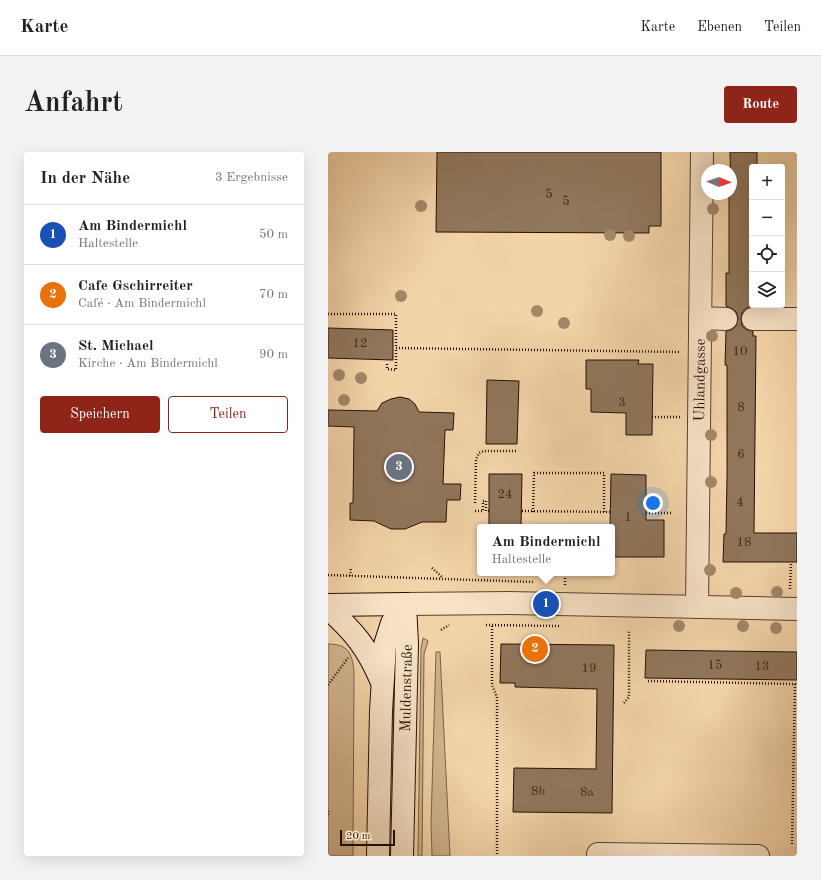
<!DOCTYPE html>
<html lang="de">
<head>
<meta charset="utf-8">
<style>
  :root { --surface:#fff; --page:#f2f2f2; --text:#222; --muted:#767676; --line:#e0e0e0; --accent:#8f2418 }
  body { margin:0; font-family:"Old Standard TT",serif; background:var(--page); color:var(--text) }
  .controls { position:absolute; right:12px; top:12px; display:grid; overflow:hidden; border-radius:4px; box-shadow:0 4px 16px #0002 }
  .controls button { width:36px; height:36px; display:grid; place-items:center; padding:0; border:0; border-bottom:1px solid var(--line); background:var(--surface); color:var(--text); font:20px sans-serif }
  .compass { position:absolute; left:373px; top:12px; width:36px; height:36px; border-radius:50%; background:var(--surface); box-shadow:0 4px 16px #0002; rotate:92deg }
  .scale { position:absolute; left:12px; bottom:10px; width:55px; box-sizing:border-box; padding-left:4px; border:2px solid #241107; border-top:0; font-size:11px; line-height:14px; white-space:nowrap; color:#241107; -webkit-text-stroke:3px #f7e2c6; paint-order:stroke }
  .you { position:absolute; left:325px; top:351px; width:14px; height:14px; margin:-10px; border:3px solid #fff; border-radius:50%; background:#1a73e8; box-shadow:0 0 0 6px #1a73e833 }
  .badge { display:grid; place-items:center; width:26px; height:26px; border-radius:50%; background:var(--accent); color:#fff; font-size:13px; font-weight:700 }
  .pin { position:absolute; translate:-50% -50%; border:2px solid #fff; box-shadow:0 1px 4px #0006 }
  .popup { position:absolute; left:149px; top:372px; width:138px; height:52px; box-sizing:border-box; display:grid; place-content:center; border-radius:4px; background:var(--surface); filter:drop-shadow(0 1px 3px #0005); font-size:13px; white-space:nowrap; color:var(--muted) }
  .popup b { font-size:15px; color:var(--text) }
  .popup::after { content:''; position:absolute; left:50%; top:100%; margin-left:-8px; border:8px solid transparent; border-top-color:var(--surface) }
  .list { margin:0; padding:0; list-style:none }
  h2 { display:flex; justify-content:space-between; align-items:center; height:52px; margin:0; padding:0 16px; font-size:17px }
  h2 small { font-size:13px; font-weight:400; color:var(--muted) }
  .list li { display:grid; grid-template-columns:26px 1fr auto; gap:12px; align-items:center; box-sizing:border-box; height:60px; padding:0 16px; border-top:1px solid var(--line) }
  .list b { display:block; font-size:15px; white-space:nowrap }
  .list p { margin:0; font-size:13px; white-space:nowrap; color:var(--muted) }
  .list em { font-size:13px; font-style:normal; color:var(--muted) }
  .actions { display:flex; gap:8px; padding:12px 16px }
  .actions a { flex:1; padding:9px 0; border:1px solid var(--accent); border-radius:4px; text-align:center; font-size:14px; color:var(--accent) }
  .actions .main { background:var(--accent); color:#fff }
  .icon { flex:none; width:22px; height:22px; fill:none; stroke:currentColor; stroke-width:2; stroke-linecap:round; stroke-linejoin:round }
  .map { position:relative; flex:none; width:469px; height:704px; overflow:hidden; border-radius:4px }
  header { display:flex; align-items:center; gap:24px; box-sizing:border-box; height:56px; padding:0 20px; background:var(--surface); border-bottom:1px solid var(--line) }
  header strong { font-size:19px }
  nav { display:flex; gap:22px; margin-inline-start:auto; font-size:14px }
  .intro { display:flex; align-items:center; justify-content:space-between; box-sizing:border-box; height:96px; padding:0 24px }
  h1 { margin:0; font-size:28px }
  .button { padding:10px 18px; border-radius:4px; background:var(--accent); color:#fff; font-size:14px; font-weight:700 }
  main { display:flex; gap:24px; padding:0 24px }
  aside { flex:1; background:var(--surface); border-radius:4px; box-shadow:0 4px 16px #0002 }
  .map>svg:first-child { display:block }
</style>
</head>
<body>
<header>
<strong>Karte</strong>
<nav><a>Karte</a><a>Ebenen</a><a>Teilen</a></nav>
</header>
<div class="intro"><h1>Anfahrt</h1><a class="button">Route</a></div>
<main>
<aside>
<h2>In der Nähe<small>3 Ergebnisse</small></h2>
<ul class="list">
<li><span class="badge" style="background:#1a4fb4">1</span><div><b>Am Bindermichl</b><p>Haltestelle</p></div><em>50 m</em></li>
<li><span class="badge" style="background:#e8710a">2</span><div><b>Cafe Gschirreiter</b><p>Café · Am Bindermichl</p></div><em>70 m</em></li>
<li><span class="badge" style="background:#6b7280">3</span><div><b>St. Michael</b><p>Kirche · Am Bindermichl</p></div><em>90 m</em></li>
</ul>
<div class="actions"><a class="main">Speichern</a><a>Teilen</a></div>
</aside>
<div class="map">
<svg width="469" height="704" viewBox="0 0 469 704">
  <rect width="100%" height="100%" fill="#f3d3a8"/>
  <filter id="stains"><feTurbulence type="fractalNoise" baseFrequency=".005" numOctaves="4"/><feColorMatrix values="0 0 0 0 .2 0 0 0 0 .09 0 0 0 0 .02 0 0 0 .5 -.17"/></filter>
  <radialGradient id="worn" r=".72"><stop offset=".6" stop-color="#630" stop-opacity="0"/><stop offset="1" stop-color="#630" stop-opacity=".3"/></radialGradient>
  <g fill="#d0b28d" stroke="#7a624a">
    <polygon points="95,486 100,489 96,502 94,704 90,704 93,497"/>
    <polygon points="66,489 64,704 59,704 62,514"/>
    <path d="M0,492C20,492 24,501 26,519L25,704H0Z"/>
    <polygon points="108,500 112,500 122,704 104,704 103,672"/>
  </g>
  <g fill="#90765b" stroke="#241107">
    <polygon points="109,0 333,0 333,74 321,74 321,81 108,80"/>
    <polygon points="402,0 429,0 429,15 424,15 425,154 418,156 414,161 413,167 414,174 419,178 425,179 425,184 428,184 426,381 469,381 469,410 395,410 396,382 398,382 399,325 399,213 397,213 398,179 403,178 408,174 410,167 409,161 405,157 398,154 398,121 401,121 401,42 403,42"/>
    <polygon points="0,176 65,178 65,208 0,206"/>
    <polygon points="258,208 311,208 310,212 325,212 324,283 298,283 298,261 263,260 263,237 258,237"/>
    <polygon points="159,228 191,229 189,292 158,292"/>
    <polygon points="72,245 81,247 87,252 91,260 126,261 125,278 117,278 115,332 133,332 132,348 119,348 118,370 94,370 77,377 63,377 46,369 22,368 22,351 25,351 26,275 0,274 0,258 49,259 54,251 63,247"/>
    <polygon points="161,322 194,322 193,375 161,375"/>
    <polygon points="283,322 318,323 318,368 336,368 336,405 284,405 284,375 282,375"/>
    <polygon points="173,492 286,493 284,661 185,660 186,616 268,617 269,537 187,535 187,531 172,531"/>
    <polygon points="318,498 469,500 469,528 317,526"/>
  </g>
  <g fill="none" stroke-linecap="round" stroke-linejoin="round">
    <defs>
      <g id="minor">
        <polyline points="372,166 398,167"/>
        <polyline points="425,167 469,167"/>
        <path id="s1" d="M369,455L374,0"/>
        <polyline points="270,702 430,704"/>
      </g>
      <polyline id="tertiary" points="77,452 181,451 469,457"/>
      <g id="secondary">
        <polyline points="0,453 77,452"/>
        <path d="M0,456C26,480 39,495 53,528"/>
        <polyline points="50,704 53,559 57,493 64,471 77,452"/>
        <path id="s2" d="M74,704L79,492L77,452"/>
      </g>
    </defs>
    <use href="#minor" stroke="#58422f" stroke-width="24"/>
    <use href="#tertiary" stroke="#58422f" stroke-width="24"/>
    <use href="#secondary" stroke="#241107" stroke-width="24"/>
    <g stroke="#241107" stroke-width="2.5" stroke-dasharray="1 2" stroke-linecap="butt">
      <polyline points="0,162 68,162 68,196 353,200"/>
      <polyline points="59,212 59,217 68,218 68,196"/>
      <polyline points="324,265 352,265"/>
      <polyline points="147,351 148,307 151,301 156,299 190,299"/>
      <polyline points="147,359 155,359 155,349 158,349 158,359 161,359"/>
      <polyline points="194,359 283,360"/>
      <polyline points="205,360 206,321 276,321 276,360"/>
      <polyline points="318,361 343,361"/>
      <polyline points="104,416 114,425"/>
      <polyline points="0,423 205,430"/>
      <polyline points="22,424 23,416"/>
      <polyline points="237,433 237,421"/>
      <polyline points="462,437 463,410"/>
      <polyline points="158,473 233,474"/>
      <polyline points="164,474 164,533 169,545 169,704"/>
      <polyline points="113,478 121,473"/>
      <polyline points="320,529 467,532 464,694"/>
      <polyline points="0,533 20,506"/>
      <polyline points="296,551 301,545 301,479"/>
      <polyline points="0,659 0,664"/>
    </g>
    <use href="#minor" stroke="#f7e2c6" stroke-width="22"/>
    <use href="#tertiary" stroke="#f7e2c6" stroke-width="22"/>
    <use href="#secondary" stroke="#f7e2c6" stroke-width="22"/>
  </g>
  <g fill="#a28769">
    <circle cx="93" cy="54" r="6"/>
    <circle cx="385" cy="57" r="6"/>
    <circle cx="282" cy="83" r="6"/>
    <circle cx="301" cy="84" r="6"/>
    <circle cx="73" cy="144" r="6"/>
    <circle cx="209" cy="159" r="6"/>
    <circle cx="236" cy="171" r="6"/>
    <circle cx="384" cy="184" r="6"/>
    <circle cx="11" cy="223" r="6"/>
    <circle cx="33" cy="226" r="6"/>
    <circle cx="16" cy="248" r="6"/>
    <circle cx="383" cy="283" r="6"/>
    <circle cx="383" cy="330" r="6"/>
    <circle cx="382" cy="418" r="6"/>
    <circle cx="449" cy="440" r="6"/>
    <circle cx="408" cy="441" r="6"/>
    <circle cx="351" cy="474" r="6"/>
    <circle cx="415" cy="474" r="6"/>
    <circle cx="448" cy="476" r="6"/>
  </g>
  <g text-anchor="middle" stroke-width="4" stroke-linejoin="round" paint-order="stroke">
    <g font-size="13" fill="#3f2a1c">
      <text x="221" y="46">5</text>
      <text x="238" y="53">5</text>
      <text x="32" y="195">12</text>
      <text x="412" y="203">10</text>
      <text x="294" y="254">3</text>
      <text x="413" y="259">8</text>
      <text x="413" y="306">6</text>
      <text x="177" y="346">24</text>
      <text x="412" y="354">4</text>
      <text x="300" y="369">1</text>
      <text x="416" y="394">18</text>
      <text x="387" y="517">15</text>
      <text x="434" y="518">13</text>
      <text x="261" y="520">19</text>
      <text x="210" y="643">8b</text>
      <text x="259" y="644">8a</text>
    </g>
    <g font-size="15" fill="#241107" stroke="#f7e2c6">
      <text dy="5" stroke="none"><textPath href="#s1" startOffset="227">Uhlandgasse</textPath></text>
      <text dy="5" stroke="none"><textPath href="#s2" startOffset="168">Muldenstraße</textPath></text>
    </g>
  </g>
  <rect width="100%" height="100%" filter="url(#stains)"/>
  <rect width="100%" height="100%" fill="url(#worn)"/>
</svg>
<div class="controls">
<button>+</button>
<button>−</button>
<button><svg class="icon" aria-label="locate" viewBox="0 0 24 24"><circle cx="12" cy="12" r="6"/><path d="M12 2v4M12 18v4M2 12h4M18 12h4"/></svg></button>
<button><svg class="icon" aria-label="layers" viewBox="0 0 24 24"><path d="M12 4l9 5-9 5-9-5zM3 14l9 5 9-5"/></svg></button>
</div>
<svg class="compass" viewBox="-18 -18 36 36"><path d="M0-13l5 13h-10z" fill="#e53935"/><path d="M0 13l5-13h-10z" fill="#767676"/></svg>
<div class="scale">20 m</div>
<div class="you"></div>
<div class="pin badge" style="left:218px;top:452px;background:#1a4fb4">1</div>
<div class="popup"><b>Am Bindermichl</b>Haltestelle</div>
<div class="pin badge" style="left:207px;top:497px;background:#e8710a">2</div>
<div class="pin badge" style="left:71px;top:315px;background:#6b7280">3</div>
</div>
</main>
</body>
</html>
